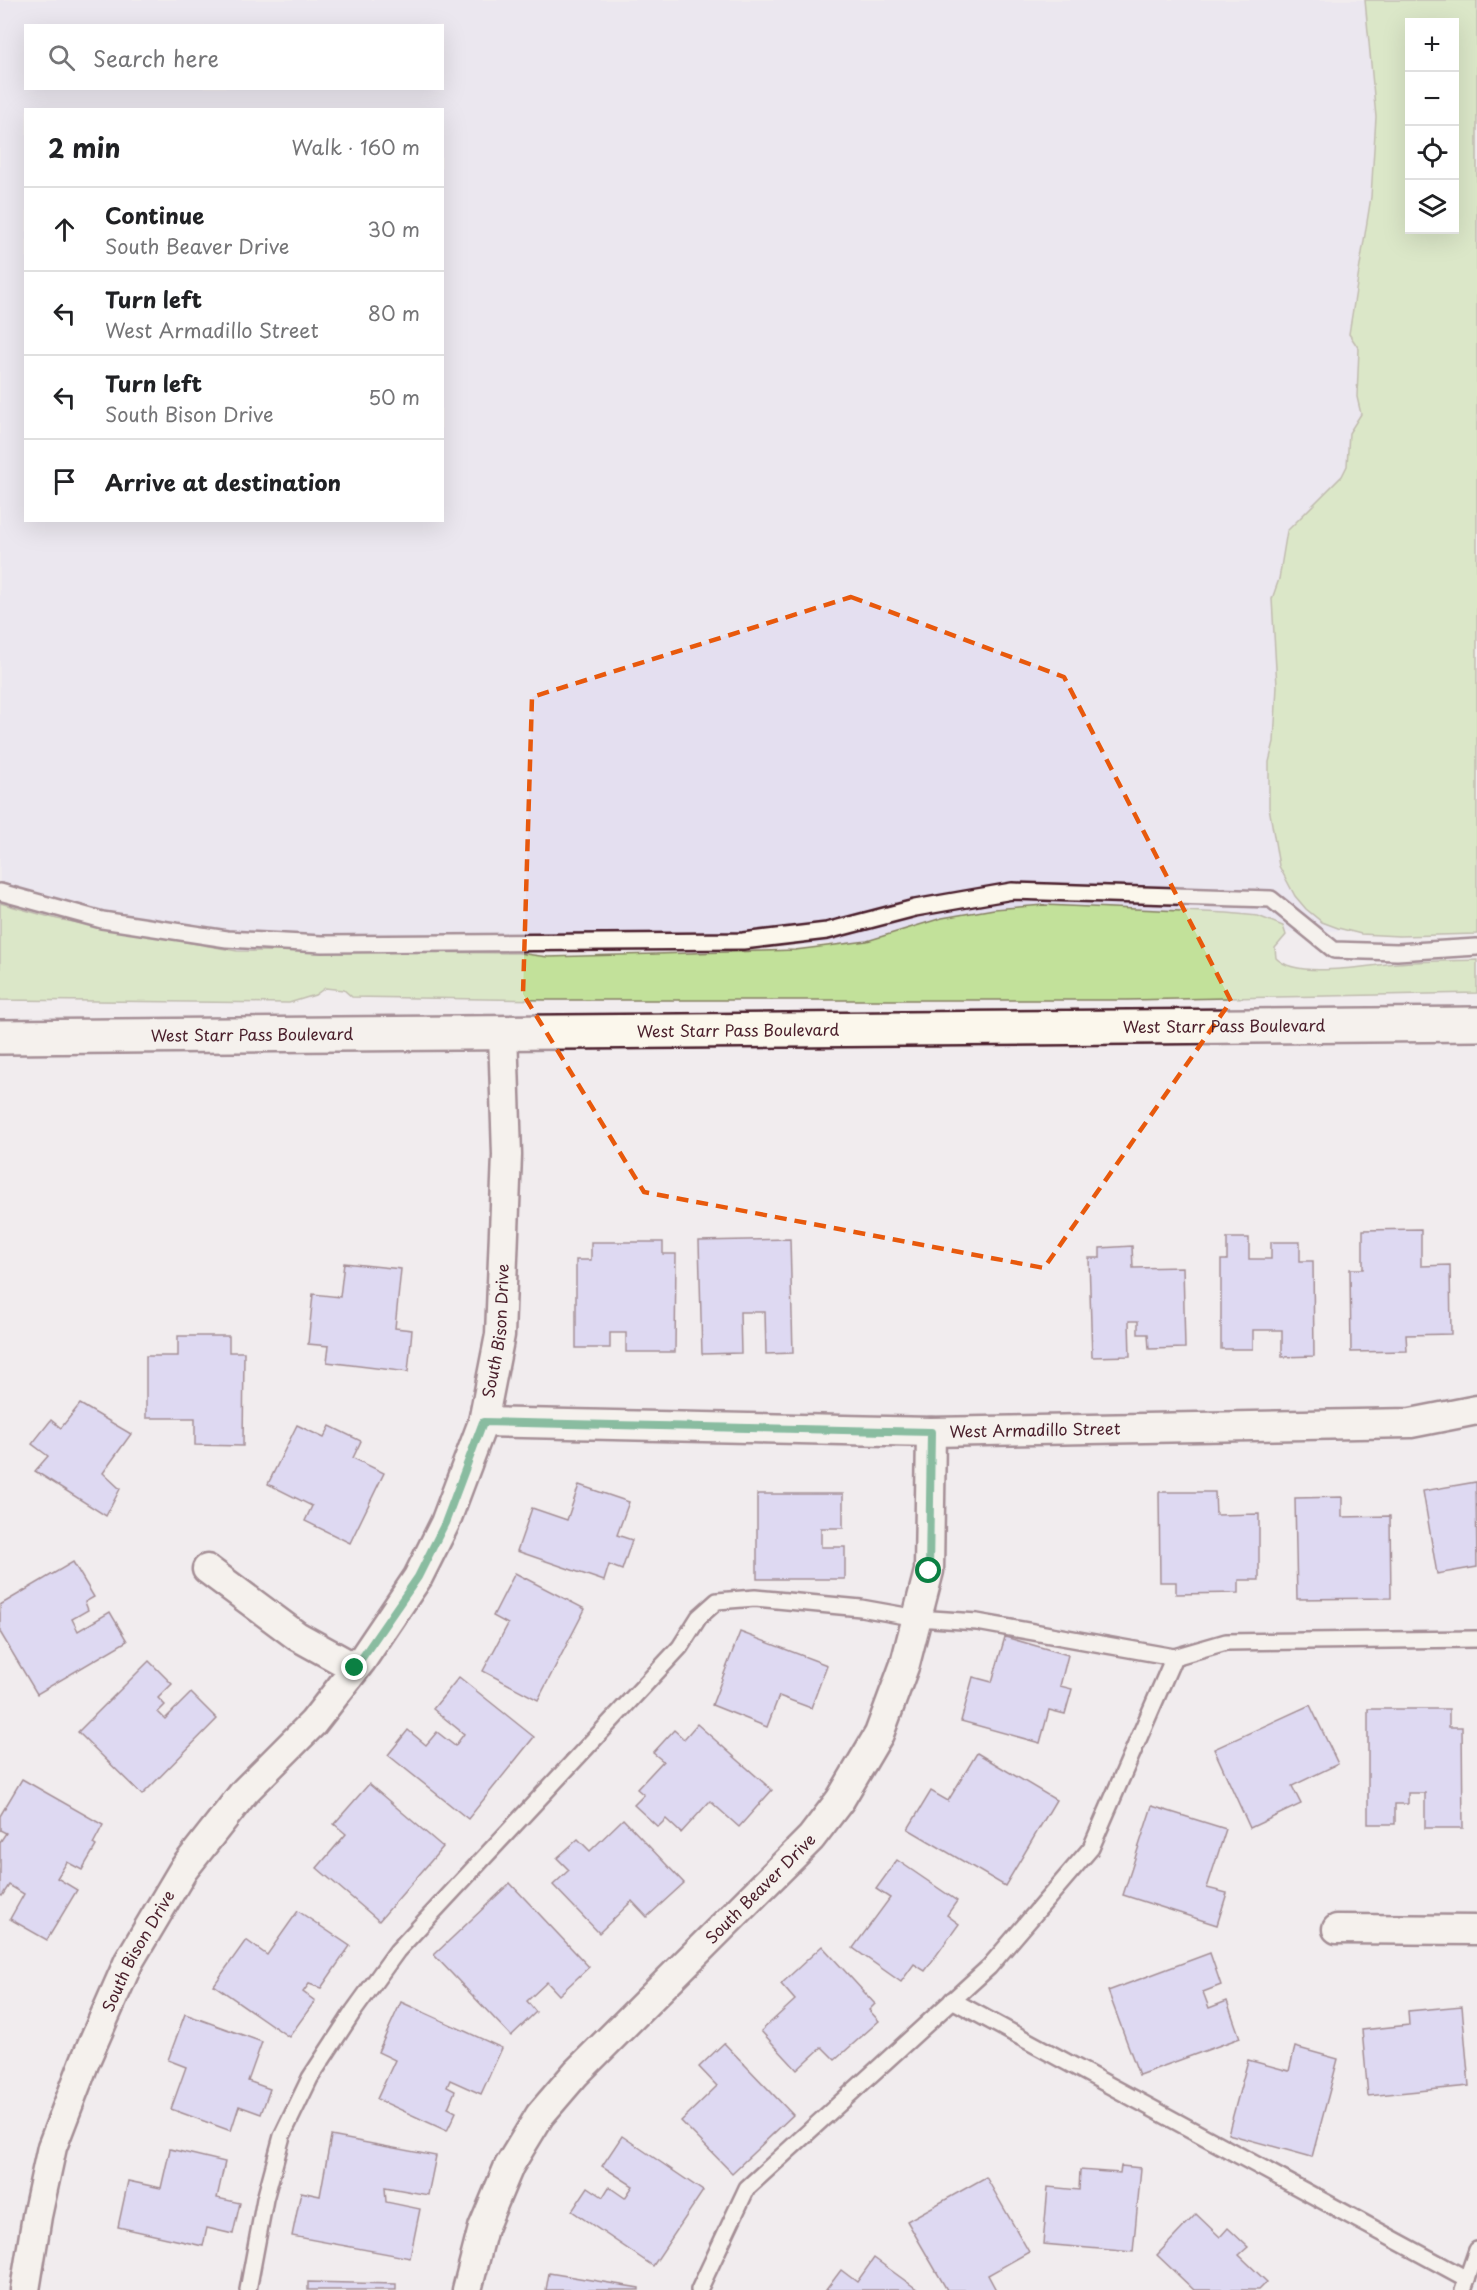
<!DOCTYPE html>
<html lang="en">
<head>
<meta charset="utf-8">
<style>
  :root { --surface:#fff; --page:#f2f2f2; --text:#202124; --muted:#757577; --line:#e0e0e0 }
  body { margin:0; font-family:"Playpen Sans",sans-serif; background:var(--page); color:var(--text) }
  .controls { position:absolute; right:18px; top:18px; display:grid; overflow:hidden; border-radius:0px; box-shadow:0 6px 24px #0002 }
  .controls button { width:54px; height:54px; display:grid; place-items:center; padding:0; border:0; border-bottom:2px solid var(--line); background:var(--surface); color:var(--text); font:30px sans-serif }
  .stop { position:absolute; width:18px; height:18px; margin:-14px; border:4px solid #0b8043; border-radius:50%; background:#fff }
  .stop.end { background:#0b8043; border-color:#fff; box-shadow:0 2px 6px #0008 }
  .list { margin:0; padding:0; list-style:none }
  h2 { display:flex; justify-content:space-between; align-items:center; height:78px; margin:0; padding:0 24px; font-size:26px }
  h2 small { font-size:20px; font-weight:400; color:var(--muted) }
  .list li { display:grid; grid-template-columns:39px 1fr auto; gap:18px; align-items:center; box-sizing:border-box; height:84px; padding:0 24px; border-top:2px solid var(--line) }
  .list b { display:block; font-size:22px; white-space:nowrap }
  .list p { margin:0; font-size:20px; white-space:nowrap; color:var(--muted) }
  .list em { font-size:20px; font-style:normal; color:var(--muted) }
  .icon { flex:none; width:33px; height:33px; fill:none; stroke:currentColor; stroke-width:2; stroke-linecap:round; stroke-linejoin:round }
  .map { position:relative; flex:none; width:1477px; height:2290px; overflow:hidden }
  .search { position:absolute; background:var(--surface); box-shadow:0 6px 24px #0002; left:24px; top:24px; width:420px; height:66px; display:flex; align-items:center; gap:15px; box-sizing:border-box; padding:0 21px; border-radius:0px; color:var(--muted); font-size:22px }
  .panel { position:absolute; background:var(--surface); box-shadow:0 6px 24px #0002; left:24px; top:108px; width:420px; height:414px; border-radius:0px }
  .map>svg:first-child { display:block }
</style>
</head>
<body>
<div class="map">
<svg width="1477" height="2290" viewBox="0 0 1477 2290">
  <rect width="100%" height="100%" fill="#f1ecee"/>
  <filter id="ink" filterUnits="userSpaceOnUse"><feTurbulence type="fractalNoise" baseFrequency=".0167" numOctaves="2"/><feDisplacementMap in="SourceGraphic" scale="12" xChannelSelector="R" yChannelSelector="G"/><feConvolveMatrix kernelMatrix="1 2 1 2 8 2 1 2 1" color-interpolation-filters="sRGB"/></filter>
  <g filter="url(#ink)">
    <path fill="#e4dff0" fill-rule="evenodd" d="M0,0H1454L1410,22V230H1454L1472,927L0,966ZM26,26H442V88H26ZM26,110H442V520H26Z"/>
    <g fill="#c2e19a" stroke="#868062" stroke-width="1.5" fill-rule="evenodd">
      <path d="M1365,0H1477V934L1399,936L1361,934L1338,928L1322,922L1306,909L1295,896L1279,866L1269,807V762L1274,742L1277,686L1272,599L1279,579L1287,531L1342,476L1347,466L1349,433L1361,414L1357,397L1359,349L1349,334L1371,197L1376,117ZM1410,22H1454V230H1410Z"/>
      <path d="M0,903L57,919L237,951L518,953L548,957L795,950L867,941L942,918L994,909L1044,905L1227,913L1258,916L1283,926L1286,935L1275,948L1276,958C1297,980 1368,965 1398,963C1424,961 1451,961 1477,960V993L1127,1000H546L352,997L344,990L325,988L315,995L289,1003L0,1000Z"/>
    </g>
    <g fill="#c7c2f5" stroke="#4a1f2b" stroke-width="1.5">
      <polygon points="1421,1229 1421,1266 1450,1265 1451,1334 1406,1335 1407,1351 1351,1352 1350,1269 1363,1269 1363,1230"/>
      <polygon points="1227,1238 1249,1238 1249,1259 1271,1259 1271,1242 1300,1242 1300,1261 1313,1261 1314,1356 1282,1357 1282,1330 1253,1330 1253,1349 1221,1349 1221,1260 1227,1260"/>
      <polygon points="790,1239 793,1353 766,1354 765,1312 740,1312 741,1353 702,1354 699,1241"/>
      <polygon points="591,1242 663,1242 663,1254 676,1254 675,1352 626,1352 626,1333 610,1333 610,1348 576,1348 576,1260 591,1260"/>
      <polygon points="1132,1246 1133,1268 1183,1267 1185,1348 1149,1349 1148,1334 1138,1334 1138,1321 1129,1321 1130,1356 1092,1357 1089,1258 1100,1258 1100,1248"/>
      <polygon points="344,1263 401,1269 395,1328 412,1330 408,1372 327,1362 329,1346 308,1344 313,1294 340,1297"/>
      <polygon points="178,1336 229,1336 229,1352 244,1352 243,1446 195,1445 195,1418 146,1418 146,1356 178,1356"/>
      <polygon points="80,1404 131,1434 103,1473 120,1489 106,1516 35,1471 48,1456 32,1444 51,1420 61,1428"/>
      <polygon points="297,1425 324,1438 330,1426 361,1441 353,1458 384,1473 350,1543 305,1521 312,1506 268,1484"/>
      <polygon points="1476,1482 1477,1567 1437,1574 1423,1491"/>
      <polygon points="579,1485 629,1502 617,1535 632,1540 622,1570 609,1565 604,1581 517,1551 532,1508 567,1520"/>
      <polygon points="1159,1492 1215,1492 1216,1515 1259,1514 1259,1580 1239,1580 1239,1593 1176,1594 1176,1582 1160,1582"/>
      <polygon points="757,1494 843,1494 843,1528 821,1528 821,1547 845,1547 845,1579 757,1579"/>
      <polygon points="1342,1497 1342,1517 1390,1516 1391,1598 1297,1599 1295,1498"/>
      <polygon points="73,1562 94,1597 85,1602 88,1610 72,1619 78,1631 110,1612 127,1641 37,1694 0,1632 0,1605"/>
      <polygon points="515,1573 585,1609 538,1700 483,1671 508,1624 493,1616"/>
      <polygon points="740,1632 827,1665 811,1708 779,1696 767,1727 712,1705"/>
      <polygon points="1005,1637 1068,1655 1060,1686 1072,1689 1065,1714 1049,1710 1040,1743 961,1721 973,1677 992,1682"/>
      <polygon points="149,1661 172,1684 158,1698 165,1705 158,1712 165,1719 191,1693 217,1719 142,1795 78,1732"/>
      <polygon points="459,1677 534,1737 468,1819 388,1755 408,1730 426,1745 437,1732 455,1746 464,1734 433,1709"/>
      <polygon points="1310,1705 1338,1764 1292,1786 1301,1804 1250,1828 1214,1749"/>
      <polygon points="1368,1709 1449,1709 1449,1727 1462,1727 1463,1828 1425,1828 1425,1793 1408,1793 1408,1804 1395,1804 1395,1824 1368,1824"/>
      <polygon points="697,1724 772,1790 739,1827 710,1801 681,1833 666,1819 658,1827 634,1805 644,1795 637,1789 663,1761 653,1753 674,1730 684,1739"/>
      <polygon points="977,1753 1056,1800 1005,1886 908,1829 931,1791 948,1801"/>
      <polygon points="22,1779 103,1825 93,1844 96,1846 82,1870 67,1862 57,1878 77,1890 47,1940 10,1919 24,1894 9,1885 2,1896 0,1895 0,1842 6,1833 0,1830 0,1816"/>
      <polygon points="369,1784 443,1847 379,1921 317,1868 346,1834 334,1824"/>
      <polygon points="1152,1806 1226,1829 1207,1888 1227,1893 1217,1925 1123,1895"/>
      <polygon points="623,1819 684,1883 647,1917 632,1901 599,1933 553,1885 569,1870 557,1858 578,1839 590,1851"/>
      <polygon points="897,1860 957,1901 947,1915 959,1924 925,1971 914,1964 901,1982 853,1948 890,1898 876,1889"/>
      <polygon points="510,1883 589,1967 559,1995 547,1982 527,2001 536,2012 511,2036 434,1955"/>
      <polygon points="298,1911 350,1946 321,1988 309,1984 303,1992 315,2001 289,2037 214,1985 246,1940 267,1955"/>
      <polygon points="822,1946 875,2004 869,2010 879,2021 835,2060 822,2047 797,2070 761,2031 795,2000 781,1984"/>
      <polygon points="1210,1953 1221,1985 1203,1992 1209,2008 1227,2001 1240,2038 1139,2075 1108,1991"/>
      <polygon points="401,2002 502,2048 481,2094 450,2080 447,2087 455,2091 448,2108 456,2112 447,2131 377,2099 395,2060 378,2052"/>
      <polygon points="1462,2006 1469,2086 1368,2096 1362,2030 1409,2025 1408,2011"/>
      <polygon points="185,2014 262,2042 248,2081 270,2089 261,2114 239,2106 231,2131 171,2109 186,2067 168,2060"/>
      <polygon points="724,2043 793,2115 732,2173 681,2121 717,2086 699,2067"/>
      <polygon points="1295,2047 1338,2059 1312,2157 1228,2134 1248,2060 1289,2071"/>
      <polygon points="331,2136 436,2156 428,2195 385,2187 386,2202 420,2209 410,2258 292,2236 301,2192 320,2196"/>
      <polygon points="622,2136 703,2191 653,2266 572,2211 588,2187 603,2197 609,2187 625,2198 633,2186 602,2166"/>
      <polygon points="170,2149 225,2162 217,2198 240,2203 233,2234 207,2228 203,2246 118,2227 128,2181 161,2188"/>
      <polygon points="1121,2166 1141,2168 1133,2252 1043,2244 1048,2187 1079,2190 1080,2170 1120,2173"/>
      <polygon points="986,2177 1029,2252 988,2275 996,2290 947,2290 907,2221"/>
      <polygon points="1196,2214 1220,2237 1228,2228 1248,2247 1239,2255 1267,2282 1259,2290 1194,2290 1157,2255"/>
      <polygon points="874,2258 918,2290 826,2290 841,2270 857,2282"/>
      <polygon points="549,2273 639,2288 639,2290 546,2290"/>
      <polygon points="308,2282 396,2284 396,2290 308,2290"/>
    </g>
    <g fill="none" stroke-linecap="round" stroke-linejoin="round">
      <defs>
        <g id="service">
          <polyline points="0,892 102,920 227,939 322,944 743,941 827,931 915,908 1012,891 1271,899 1334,950 1397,952 1477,947"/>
          <polyline points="952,2000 1467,2279"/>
          <polyline points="248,2290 265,2199 282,2136 310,2078 353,2012 397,1951 680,1647 699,1617 717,1601 755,1598 861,1608 917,1618 977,1622 1174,1657"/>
          <polyline points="699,2290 747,2188 989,1967 1091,1848 1174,1657 1226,1642 1477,1639"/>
          <polyline points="1463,2290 1477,2250"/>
        </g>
        <g id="minor">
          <path id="s1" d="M483,1422L931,1432L1411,1423L1477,1410"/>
          <polyline points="207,1569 297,1636 355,1668"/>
          <polyline points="1337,1929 1477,1930"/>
          <path id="s2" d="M25,2290L37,2216L52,2147L85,2061L129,1961L183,1870L245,1791L313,1723L362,1660L418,1577L445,1523L483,1422L500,1335L507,1155L503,1032"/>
          <path id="s3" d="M467,2290L483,2228L509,2166L540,2115L576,2073L811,1838L840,1800L879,1734L905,1664L929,1571L931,1432"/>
        </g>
        <g id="secondary">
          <path id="s4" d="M0,1037L1477,1024"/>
        </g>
      </defs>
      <use href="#service" stroke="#4a1f2b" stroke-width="20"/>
      <use href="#minor" stroke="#4a1f2b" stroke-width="33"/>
      <use href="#secondary" stroke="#4a1f2b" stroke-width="38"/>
      <use href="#service" stroke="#fbf7ec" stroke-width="15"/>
      <use href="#minor" stroke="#fbf7ec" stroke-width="28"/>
      <use href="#secondary" stroke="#fbf7ec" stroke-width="33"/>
    </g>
  </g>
  <g fill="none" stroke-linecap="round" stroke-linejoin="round" filter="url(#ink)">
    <polyline stroke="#0b8043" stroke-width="8" points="355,1668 418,1577 445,1523 483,1422 931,1432 929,1571"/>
  </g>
  <path d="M0 0H1477V2290H0ZM851,597L1064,677L1231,1001L1044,1268L644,1192L523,994L532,697Z" fill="#f1ecee" fill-opacity=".55" fill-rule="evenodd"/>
  <path fill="none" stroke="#e8590c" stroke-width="4.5" stroke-dasharray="12 8" stroke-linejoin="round" d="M851,597L1064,677L1231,1001L1044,1268L644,1192L523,994L532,697Z"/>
  <g text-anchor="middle" stroke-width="6" stroke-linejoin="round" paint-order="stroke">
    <g font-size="16" fill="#4a1f2b" stroke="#fbf7ec">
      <text dy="6" stroke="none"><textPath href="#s4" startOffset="1224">West Starr Pass Boulevard</textPath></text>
      <text dy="6" stroke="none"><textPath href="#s4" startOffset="738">West Starr Pass Boulevard</textPath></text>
      <text dy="6" stroke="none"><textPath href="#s4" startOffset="252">West Starr Pass Boulevard</textPath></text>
      <text dy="6" stroke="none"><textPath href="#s2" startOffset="1090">South Bison Drive</textPath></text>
      <text dy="6" stroke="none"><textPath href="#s1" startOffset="552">West Armadillo Street</textPath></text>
      <text dy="6" stroke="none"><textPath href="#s3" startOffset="507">South Beaver Drive</textPath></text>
      <text dy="6" stroke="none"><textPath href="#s2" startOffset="360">South Bison Drive</textPath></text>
    </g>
  </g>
</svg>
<div class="controls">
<button>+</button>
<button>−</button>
<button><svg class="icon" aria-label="locate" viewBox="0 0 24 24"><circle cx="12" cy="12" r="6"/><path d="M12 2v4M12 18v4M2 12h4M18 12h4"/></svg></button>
<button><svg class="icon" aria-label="layers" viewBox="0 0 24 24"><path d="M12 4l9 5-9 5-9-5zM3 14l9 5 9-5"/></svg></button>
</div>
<div class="stop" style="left:929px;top:1571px"></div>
<div class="stop end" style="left:355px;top:1668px"></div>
<div class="search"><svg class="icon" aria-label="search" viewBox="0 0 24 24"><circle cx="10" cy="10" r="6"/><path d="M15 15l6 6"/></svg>Search here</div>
<section class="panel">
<h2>2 min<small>Walk · 160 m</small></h2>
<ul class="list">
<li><svg class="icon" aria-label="ahead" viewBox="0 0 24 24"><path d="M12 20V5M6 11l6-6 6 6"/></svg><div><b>Continue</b><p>South Beaver Drive</p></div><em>30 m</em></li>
<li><svg class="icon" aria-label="left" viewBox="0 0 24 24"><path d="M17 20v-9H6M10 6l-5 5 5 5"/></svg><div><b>Turn left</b><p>West Armadillo Street</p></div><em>80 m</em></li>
<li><svg class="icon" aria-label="left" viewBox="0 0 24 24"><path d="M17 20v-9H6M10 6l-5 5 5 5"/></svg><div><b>Turn left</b><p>South Bison Drive</p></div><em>50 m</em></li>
<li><svg class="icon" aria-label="arrive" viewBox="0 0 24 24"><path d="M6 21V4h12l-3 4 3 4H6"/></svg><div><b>Arrive at destination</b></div></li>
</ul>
</section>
</div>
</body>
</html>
